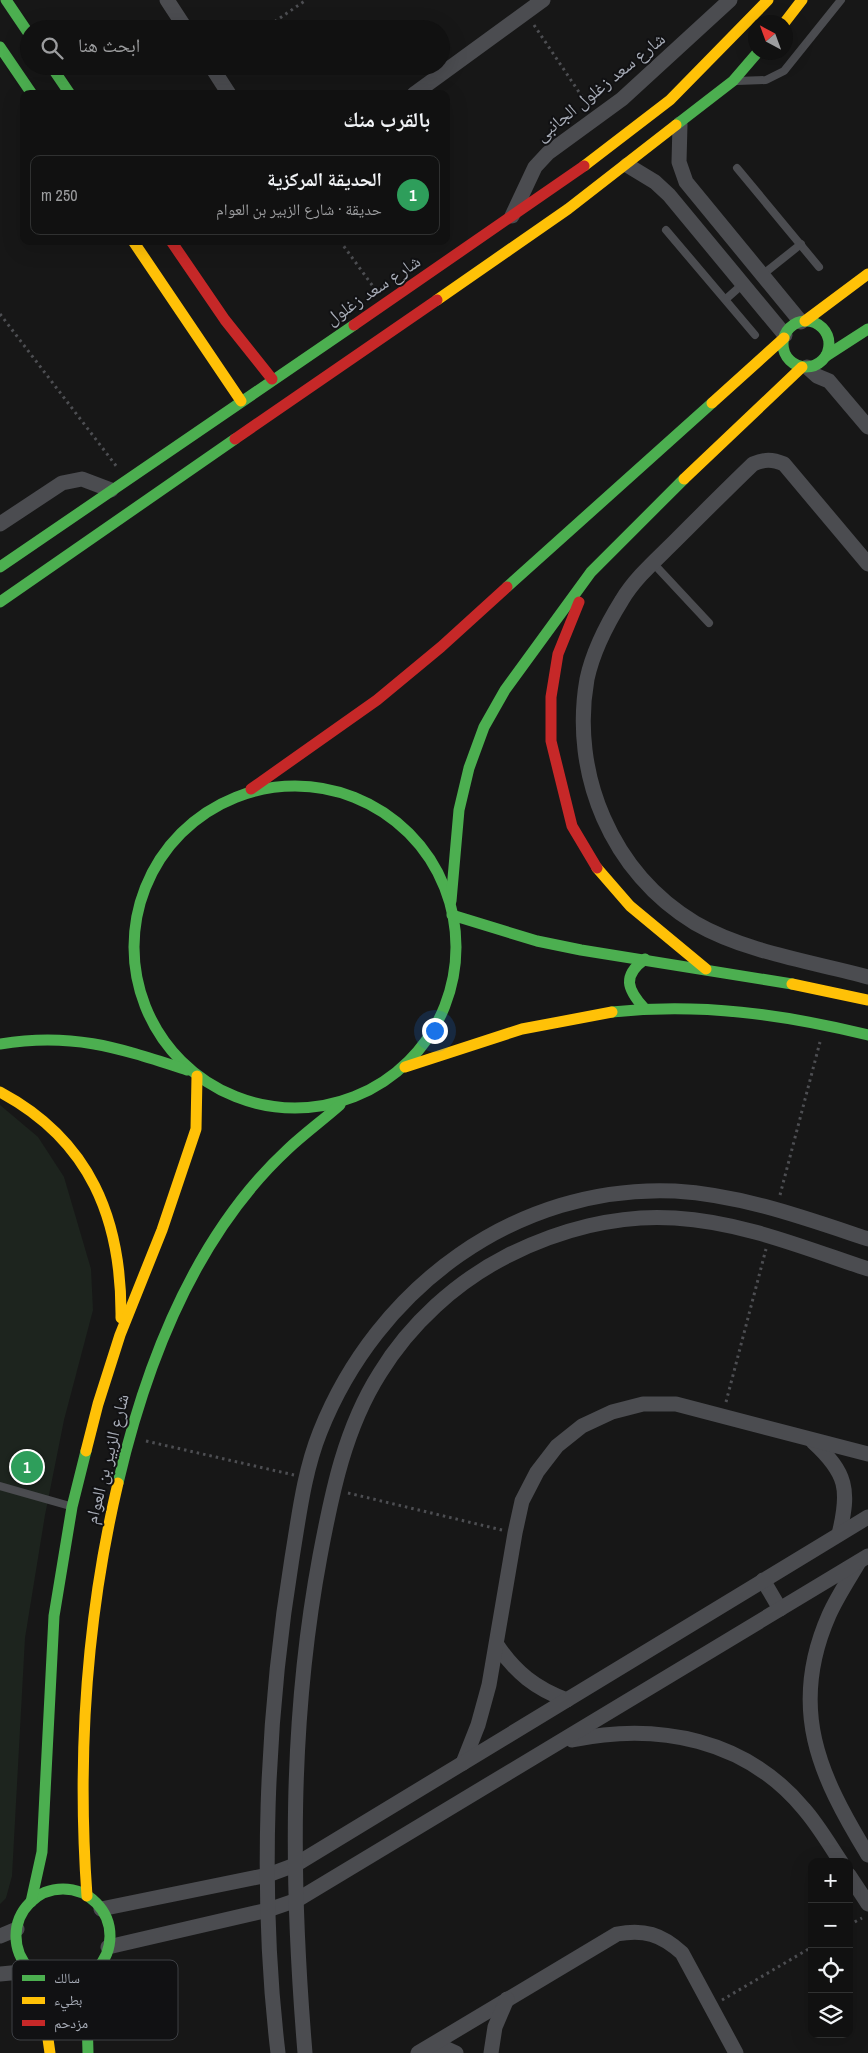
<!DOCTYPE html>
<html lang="ar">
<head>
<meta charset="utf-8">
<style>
  :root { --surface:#111; --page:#1e1f1f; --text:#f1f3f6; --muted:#9c9d9f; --line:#303131; --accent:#2563eb }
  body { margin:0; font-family:"Archivo Narrow","Noto Naskh Arabic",sans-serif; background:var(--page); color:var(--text); direction:rtl }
  .controls { position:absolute; right:15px; bottom:15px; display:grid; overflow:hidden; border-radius:10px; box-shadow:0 5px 20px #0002 }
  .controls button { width:45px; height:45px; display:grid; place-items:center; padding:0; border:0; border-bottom:1px solid var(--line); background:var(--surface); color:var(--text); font:25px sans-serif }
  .compass { position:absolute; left:748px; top:15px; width:45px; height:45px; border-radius:50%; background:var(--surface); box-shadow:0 5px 20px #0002; rotate:319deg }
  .you { position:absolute; left:434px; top:1030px; width:18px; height:18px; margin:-12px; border:4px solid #fff; border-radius:50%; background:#1a73e8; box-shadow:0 0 0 8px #1a73e833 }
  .badge { display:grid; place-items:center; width:32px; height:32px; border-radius:50%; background:var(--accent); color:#fff; font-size:16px; font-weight:700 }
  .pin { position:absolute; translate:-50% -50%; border:2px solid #fff; box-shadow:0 1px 5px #0006 }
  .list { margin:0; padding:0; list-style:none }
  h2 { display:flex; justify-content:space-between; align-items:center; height:65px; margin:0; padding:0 20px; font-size:21px }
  h2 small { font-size:16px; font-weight:400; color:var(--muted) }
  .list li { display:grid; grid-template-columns:32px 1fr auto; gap:15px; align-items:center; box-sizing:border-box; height:80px; margin:0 10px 10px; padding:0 10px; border:1px solid var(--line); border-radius:10px }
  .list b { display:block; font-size:19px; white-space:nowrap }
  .list p { margin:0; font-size:16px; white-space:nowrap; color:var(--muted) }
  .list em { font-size:16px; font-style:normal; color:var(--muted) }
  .icon { flex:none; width:28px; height:28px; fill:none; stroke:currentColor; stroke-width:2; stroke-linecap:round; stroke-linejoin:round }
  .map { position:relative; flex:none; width:868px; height:2053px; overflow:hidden; direction:ltr }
  .search { position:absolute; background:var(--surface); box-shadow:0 5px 20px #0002; left:20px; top:20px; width:430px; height:55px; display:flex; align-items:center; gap:12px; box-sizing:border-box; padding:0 18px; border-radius:28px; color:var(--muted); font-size:19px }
  .panel { position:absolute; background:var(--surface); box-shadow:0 5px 20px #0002; left:20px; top:90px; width:430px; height:155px; border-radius:10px; direction:rtl }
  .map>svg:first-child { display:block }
</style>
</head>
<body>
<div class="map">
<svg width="868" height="2053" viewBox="0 0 868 2053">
  <rect width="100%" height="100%" fill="#171717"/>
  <polygon fill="#1d241e" points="0,1105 38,1137 64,1177 91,1269 93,1310 64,1420 45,1515 25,1638 12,1876 6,1898 0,1904"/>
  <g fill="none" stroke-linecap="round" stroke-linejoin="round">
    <g stroke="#4d4e52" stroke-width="3" stroke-dasharray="2.5 4" stroke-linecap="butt">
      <polyline points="534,25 589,107"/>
      <polyline points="264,29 306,0"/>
      <polyline points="340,241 375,289"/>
      <polyline points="0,314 117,467"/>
      <polyline points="780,1195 820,1042"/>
      <polyline points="726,1402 766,1249"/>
      <polyline points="146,1441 294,1475"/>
      <polyline points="348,1493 502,1530"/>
      <polyline points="849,1925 862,1918"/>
      <polyline points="722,2000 812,1947"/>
    </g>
    <g stroke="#4b4c50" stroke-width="8">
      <polyline points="737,81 766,80 784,71 841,0"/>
      <polyline points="737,168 819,267"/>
      <polyline points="666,230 755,335"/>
      <polyline points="761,276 801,244"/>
      <polyline points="726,299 744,283"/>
      <polyline points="653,563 709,623"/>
      <polyline points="0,1486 70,1506"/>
    </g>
    <g stroke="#4b4c50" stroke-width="15">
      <polyline points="167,0 186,29"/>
      <polyline points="211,66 229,94"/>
      <polyline points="414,94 543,0"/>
      <polyline points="680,124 679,162 686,182 801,322"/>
      <polyline points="627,165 655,182 669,195 785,335"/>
      <polyline points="512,216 535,167 548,153 622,99 730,0"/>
      <polyline points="807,367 817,376 829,381 868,427"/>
      <polyline points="0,524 62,483 82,479 111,490"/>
      <path d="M868,564L784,464C772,459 765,459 753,464C727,489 701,515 675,541C657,559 635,578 622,600C607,624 593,651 587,679C570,774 612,873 695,923C745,952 813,962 868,977"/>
      <path d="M813,1442C847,1473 850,1490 839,1534"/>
      <path d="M859,1562C849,1579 837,1597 829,1615C788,1708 819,1775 868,1855"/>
      <polyline points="763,1580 780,1609"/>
      <path d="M497,1645C515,1672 536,1689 567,1700"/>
      <path d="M572,1740C658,1722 746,1739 804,1809C818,1825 829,1844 841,1862"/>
      <polyline points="463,1763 478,1725 489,1685 515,1533 522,1501 537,1472 557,1446 582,1426 612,1412 643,1404 676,1404 868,1454"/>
      <polyline points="849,1875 868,1904"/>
      <polyline points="101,1909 268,1875 295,1865 868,1517"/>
      <polyline points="0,1936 17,1929"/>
      <polyline points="108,1947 268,1910 297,1900 868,1556"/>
      <polyline points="0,1974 32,1971"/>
      <polyline points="426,2049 445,2048 456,2053"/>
      <path d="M278,2053C259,1893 266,1717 292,1558C299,1516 304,1472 320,1432C377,1288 516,1184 675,1191C742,1195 805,1218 868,1239"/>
      <path d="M305,2053C291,1885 289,1722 320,1556C332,1492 345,1428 380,1373C410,1324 456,1282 507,1256C558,1230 618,1214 675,1218C742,1222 805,1248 868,1269"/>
      <path d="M418,2053L617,1934C644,1929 661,1934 682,1953L736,2053"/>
      <polyline points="491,2053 495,2027 507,1999"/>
    </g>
    <g stroke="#4caf50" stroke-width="11">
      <polyline points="6,0 29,34"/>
      <polyline points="0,47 32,94"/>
      <polyline points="51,66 70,94"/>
      <polyline points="676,125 733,81 758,52"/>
      <circle cx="806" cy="344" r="23"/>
      <polyline points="826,356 868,329"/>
      <polyline points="0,567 354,325"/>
      <polyline points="507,587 712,403"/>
      <polyline points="0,602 235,439"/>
      <circle cx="295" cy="947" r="161"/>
      <polyline points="451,901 459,810 469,768 484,727 505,690 591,572 684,479"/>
      <polyline points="452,915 537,941 581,950 792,984"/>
      <path d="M644,1008C627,989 622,976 645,959"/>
      <path d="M612,1012C700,1003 783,1014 868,1035"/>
      <path d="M0,1044C73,1032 119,1048 187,1070"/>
      <path d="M118,1483C146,1363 195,1235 288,1149C304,1134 323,1120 340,1105"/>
      <circle cx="63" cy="1936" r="47"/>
      <polyline points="31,1902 42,1852 54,1616 72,1507 86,1451"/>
      <polyline points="88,2053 87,2016 93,1972"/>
    </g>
    <g stroke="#ffc107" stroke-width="11">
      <polyline points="785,22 802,0"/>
      <polyline points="584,166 670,100 768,0"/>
      <polyline points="133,241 241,401"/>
      <polyline points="437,300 568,209 676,125"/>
      <polyline points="805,321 868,274"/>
      <polyline points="712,403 784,338"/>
      <polyline points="684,479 802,367"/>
      <polyline points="597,868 630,906 706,969"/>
      <polyline points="792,984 868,1000"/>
      <polyline points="405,1067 522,1029 612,1012"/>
      <path d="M0,1092C90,1140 122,1219 121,1318"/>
      <polyline points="86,1451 98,1404 120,1335 162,1230 196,1129 197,1076"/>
      <path d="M87,1896C77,1757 86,1619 118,1483"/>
      <polyline points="39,1976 50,2053"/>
    </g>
    <g stroke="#c62828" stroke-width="11">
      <polyline points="171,241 225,320 272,379"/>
      <polyline points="354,325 584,166"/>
      <polyline points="235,439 437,300"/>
      <polyline points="579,602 558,654 551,697 551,741 572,826 597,868"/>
      <polyline points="251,789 377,700 441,647 507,587"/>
    </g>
  </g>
  <g text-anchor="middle" stroke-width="4" stroke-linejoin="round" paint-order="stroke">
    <g font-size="18" fill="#a8adb8" stroke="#111113">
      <text transform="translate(600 87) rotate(-39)" y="6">شارع سعد زغلول الجانبى</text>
      <text transform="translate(373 290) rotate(-34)" y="6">شارع سعد زغلول</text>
      <text transform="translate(107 1459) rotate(-76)" y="6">شارع الزبير بن العوام</text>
    </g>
  </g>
  <rect x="12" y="1960" width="166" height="80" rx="8" fill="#111113" stroke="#3e4045" stroke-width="1"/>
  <rect x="22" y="1975" width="23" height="6" fill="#4caf50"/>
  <rect x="22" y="1997" width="23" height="7" fill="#ffc107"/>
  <rect x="22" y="2020" width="23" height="6" fill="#c62828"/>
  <g font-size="14" fill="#a8adb8">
    <text x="54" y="1983">سالك</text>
    <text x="54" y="2005">بطيء</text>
    <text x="54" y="2028">مزدحم</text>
  </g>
</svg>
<div class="controls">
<button>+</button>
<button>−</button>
<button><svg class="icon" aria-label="locate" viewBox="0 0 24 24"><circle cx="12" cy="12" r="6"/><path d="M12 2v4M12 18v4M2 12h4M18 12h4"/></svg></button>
<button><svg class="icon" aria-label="layers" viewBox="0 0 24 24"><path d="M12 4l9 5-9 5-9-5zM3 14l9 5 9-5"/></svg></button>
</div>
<svg class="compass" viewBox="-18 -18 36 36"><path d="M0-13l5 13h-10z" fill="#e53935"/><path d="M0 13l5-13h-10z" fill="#9c9d9f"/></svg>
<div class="you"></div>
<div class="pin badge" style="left:27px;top:1467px;background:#2e9e5b">1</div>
<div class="search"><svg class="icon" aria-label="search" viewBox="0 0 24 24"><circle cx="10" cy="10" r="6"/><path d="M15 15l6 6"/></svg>ابحث هنا</div>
<section class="panel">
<h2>بالقرب منك<small></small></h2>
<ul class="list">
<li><span class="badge" style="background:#2e9e5b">1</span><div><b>الحديقة المركزية</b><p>حديقة · شارع الزبير بن العوام</p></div><em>250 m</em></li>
</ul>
</section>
</div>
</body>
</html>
